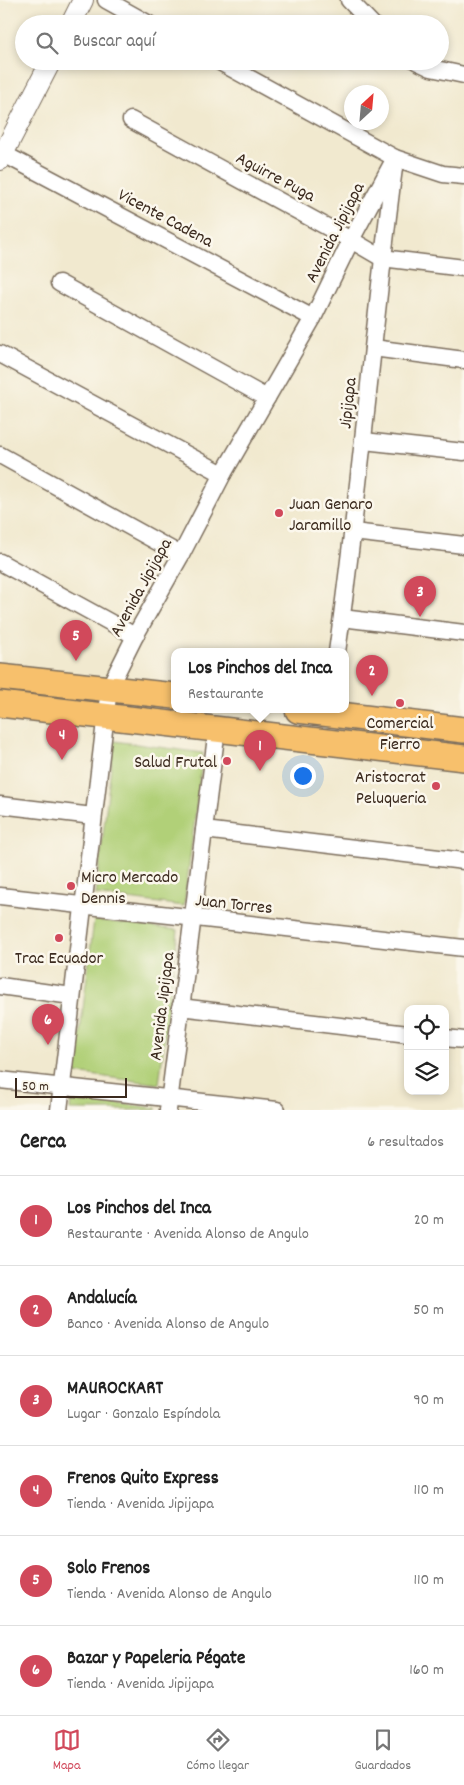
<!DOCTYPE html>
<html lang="es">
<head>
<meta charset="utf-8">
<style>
  :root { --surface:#fff; --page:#f6f6f6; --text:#222; --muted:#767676; --line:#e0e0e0; --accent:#d1495b }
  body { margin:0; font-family:Dekko,sans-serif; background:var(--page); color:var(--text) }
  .controls { position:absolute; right:15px; bottom:15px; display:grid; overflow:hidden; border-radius:10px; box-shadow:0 2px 8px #0003 }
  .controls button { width:45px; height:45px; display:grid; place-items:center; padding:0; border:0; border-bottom:1px solid var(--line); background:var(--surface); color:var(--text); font:25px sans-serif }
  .compass { position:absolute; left:344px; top:85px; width:45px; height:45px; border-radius:50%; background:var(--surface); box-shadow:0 2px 8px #0003; rotate:26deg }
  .scale { position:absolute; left:15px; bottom:12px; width:112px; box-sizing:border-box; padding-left:5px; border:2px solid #3b2a1e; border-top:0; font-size:14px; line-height:18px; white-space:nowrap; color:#3b2a1e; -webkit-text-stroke:4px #fbf7ec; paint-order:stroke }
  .you { position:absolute; left:302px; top:775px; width:18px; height:18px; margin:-12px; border:4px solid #fff; border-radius:50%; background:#1a73e8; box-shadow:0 0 0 8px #1a73e833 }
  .badge { display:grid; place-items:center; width:32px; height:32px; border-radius:50%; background:var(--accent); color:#fff; font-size:16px; font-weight:700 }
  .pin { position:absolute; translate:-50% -41px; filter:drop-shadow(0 1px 2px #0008) }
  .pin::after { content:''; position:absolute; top:26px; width:18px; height:15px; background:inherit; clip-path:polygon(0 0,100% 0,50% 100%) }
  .popup { position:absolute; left:171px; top:648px; width:178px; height:65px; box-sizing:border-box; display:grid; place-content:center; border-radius:10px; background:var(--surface); filter:drop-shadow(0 1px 4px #0005); font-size:16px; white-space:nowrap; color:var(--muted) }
  .popup b { font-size:19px; color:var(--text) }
  .popup::after { content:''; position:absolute; left:50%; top:100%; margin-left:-10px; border:10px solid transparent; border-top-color:var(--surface) }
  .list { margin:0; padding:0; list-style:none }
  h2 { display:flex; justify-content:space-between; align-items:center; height:65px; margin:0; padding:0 20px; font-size:21px }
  h2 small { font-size:16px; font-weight:400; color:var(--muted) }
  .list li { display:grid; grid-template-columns:32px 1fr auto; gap:15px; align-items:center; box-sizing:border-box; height:90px; padding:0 20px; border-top:1px solid var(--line) }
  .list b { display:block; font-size:19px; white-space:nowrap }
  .list p { margin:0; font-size:16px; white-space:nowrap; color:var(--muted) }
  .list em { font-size:16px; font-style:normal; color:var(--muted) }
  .icon { flex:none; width:28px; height:28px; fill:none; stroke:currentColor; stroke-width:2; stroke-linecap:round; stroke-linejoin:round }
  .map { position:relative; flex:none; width:464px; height:1110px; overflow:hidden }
  .search { position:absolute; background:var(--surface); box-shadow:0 2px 8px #0003; left:15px; right:15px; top:15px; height:55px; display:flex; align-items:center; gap:12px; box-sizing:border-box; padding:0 18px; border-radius:28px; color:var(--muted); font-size:19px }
  .sheet { height:605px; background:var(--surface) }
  nav { display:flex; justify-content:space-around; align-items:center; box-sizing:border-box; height:70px; border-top:1px solid var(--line); background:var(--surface); font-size:14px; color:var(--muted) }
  nav a { display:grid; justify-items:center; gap:2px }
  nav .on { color:var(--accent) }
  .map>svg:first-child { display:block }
</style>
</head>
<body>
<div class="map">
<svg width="464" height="1110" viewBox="0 0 464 1110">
  <rect width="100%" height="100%" fill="#fbf7ec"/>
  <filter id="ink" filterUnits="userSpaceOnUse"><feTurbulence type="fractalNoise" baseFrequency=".02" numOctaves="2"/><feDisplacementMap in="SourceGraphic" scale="10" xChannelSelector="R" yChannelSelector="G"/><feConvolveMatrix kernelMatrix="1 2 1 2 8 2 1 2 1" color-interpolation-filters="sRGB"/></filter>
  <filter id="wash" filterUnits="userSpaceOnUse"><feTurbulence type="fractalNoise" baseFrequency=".0096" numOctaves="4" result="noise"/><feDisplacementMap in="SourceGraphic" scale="20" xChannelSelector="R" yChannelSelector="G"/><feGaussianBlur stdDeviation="1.12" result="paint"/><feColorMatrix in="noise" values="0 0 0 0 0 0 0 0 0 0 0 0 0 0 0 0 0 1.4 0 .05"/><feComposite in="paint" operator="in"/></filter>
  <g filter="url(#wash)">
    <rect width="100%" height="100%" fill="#f1e9cf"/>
    <g fill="#b1d078" stroke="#767d4b">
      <polygon points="114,741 203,753 184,906 96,895"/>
      <polygon points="94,920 178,930 159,1084 75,1073"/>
      <polygon points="71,1098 156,1108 156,1110 70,1110"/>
    </g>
  </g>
  <g filter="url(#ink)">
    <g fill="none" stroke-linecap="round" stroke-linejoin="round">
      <defs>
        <g id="minor">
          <polyline points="106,0 149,24"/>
          <polyline points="349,0 372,24"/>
          <polyline points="218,61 395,158 443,174 464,176"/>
          <polyline points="416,61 431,68 464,75"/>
          <polyline points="131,120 351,240 382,258 464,268"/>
          <polyline points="0,152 313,318"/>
          <polyline points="59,283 267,398"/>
          <polyline points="373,348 464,360"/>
          <polyline points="0,354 223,474"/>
          <polyline points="364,441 464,452"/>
          <polyline points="0,455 181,555"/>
          <polyline points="353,532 464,545"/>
          <polyline points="0,562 135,636"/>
          <polyline points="342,618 464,633"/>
          <path d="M337,652C360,491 373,329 394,168"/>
          <polyline points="0,805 93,816"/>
          <polyline points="204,830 464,861"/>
          <polyline points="0,896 464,948"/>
          <polyline points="0,986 72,996"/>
          <polyline points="180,1007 408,1034"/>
          <polyline points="445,1038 464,1040"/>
          <polyline points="0,1080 277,1110"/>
          <polyline points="59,1110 109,688 135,636 181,555 223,474 313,318 351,240 395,158"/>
          <polyline points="168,1110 217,729"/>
        </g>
        <g id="tertiary">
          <polyline points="71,24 83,0"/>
          <polyline points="0,160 51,61"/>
        </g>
        <g id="primary">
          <polyline points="0,677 175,696"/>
          <polyline points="0,704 464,758"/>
          <polyline points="298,710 464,730"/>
        </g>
      </defs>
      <use href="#minor" stroke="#7b6d5c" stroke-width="19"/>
      <use href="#tertiary" stroke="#7b6d5c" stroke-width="22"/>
      <use href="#primary" stroke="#7b6d5c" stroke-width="28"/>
      <use href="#minor" stroke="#fff" stroke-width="16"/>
      <use href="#tertiary" stroke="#fff" stroke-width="20"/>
      <use href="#primary" stroke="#f7c06c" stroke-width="25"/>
    </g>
  </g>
  <g fill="#d1495b" stroke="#fbf7ec" stroke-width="2">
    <circle cx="279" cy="513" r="5"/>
    <circle cx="400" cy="703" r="5"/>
    <circle cx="227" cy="761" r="5"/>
    <circle cx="436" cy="786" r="5"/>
    <circle cx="71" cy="886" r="5"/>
    <circle cx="59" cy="938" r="5"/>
  </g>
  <g text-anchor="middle" stroke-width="5" stroke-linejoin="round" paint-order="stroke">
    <g font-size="18" fill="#3b2a1e" stroke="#fbf7ec">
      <text transform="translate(276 176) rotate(28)" y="6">Aguirre Puga</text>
      <text transform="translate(166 217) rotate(28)" y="6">Vicente Cadena</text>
      <text transform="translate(334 232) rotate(-63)" y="6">Avenida Jipijapa</text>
      <text transform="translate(347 403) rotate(-84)" y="6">Jipijapa</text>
      <text transform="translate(140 587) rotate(-61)" y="6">Avenida Jipijapa</text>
      <text transform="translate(234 903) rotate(6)" y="6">Juan Torres</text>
      <text transform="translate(161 1006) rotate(-83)" y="6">Avenida Jipijapa</text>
    </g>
    <g font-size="18" fill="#3b2a1e" stroke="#fbf7ec" text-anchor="start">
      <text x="289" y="509">Juan Genaro<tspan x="289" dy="21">Jaramillo</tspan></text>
      <text x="400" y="728" text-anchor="middle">Comercial<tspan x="400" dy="21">Fierro</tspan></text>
      <text x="217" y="767" text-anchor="end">Salud Frutal</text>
      <text x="426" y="782" text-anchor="end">Aristocrat<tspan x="426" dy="21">Peluqueria</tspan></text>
      <text x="81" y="882">Micro Mercado<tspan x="81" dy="21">Dennis</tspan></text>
      <text x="59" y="963" text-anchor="middle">Trac Ecuador</text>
    </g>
  </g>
</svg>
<div class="controls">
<button><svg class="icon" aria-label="locate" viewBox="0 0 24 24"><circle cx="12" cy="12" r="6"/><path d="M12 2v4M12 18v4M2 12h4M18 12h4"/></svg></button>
<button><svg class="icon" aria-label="layers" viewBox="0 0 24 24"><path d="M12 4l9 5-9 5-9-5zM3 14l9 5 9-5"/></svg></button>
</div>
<svg class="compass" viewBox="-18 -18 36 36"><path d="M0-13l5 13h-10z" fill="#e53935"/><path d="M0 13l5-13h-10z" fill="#767676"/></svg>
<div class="scale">50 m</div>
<div class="you"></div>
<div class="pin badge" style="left:260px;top:771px">1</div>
<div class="popup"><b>Los Pinchos del Inca</b>Restaurante</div>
<div class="pin badge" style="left:372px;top:696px">2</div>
<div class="pin badge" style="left:420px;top:617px">3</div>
<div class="pin badge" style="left:62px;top:760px">4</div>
<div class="pin badge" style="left:76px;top:661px">5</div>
<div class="pin badge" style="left:48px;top:1045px">6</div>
<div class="search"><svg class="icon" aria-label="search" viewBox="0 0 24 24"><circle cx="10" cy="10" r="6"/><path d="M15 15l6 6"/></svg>Buscar aquí</div>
</div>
<section class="sheet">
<h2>Cerca<small>6 resultados</small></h2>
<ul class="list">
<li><span class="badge">1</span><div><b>Los Pinchos del Inca</b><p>Restaurante · Avenida Alonso de Angulo</p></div><em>20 m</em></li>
<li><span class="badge">2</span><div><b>Andalucía</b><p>Banco · Avenida Alonso de Angulo</p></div><em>50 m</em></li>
<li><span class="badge">3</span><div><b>MAUROCKART</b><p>Lugar · Gonzalo Espíndola</p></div><em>90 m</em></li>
<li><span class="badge">4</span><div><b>Frenos Quito Express</b><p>Tienda · Avenida Jipijapa</p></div><em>110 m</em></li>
<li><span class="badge">5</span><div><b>Solo Frenos</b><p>Tienda · Avenida Alonso de Angulo</p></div><em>110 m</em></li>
<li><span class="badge">6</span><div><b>Bazar y Papeleria Pégate</b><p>Tienda · Avenida Jipijapa</p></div><em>160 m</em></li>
</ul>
</section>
<nav>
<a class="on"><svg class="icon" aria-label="map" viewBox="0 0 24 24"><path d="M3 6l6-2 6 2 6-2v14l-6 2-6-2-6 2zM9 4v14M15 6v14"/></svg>Mapa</a>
<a><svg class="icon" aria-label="directions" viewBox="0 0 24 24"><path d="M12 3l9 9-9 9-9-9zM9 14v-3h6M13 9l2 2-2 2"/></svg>Cómo llegar</a>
<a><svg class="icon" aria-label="saved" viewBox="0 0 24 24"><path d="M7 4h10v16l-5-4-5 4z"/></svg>Guardados</a>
</nav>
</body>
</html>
